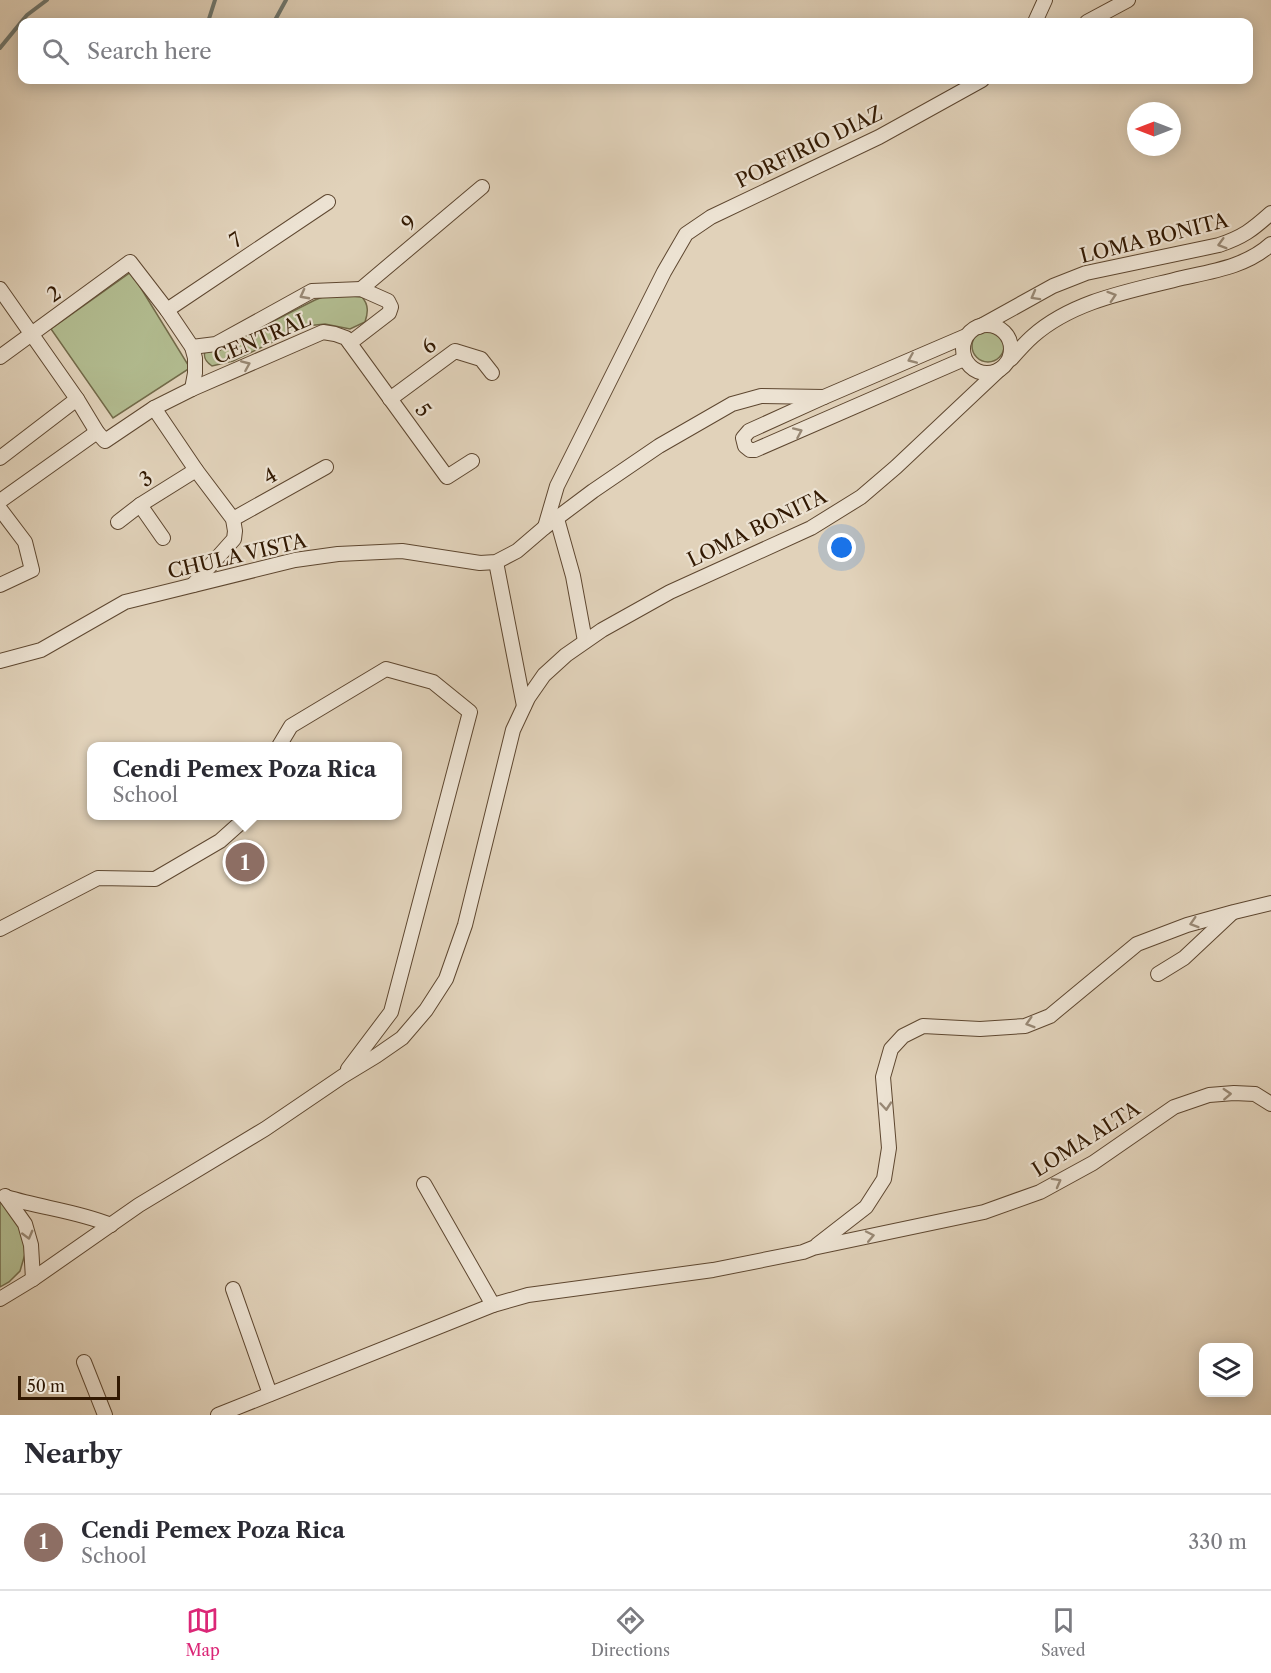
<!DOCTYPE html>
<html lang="en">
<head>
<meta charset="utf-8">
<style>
  :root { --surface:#fff; --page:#f7f7f7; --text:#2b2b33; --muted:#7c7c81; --line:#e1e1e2; --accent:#db2777 }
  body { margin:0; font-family:"Libre Caslon Text",serif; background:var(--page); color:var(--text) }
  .controls { position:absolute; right:18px; bottom:18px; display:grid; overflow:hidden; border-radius:12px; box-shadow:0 3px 15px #0003 }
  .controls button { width:54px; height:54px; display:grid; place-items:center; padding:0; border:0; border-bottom:2px solid var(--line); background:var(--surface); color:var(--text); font:30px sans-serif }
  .compass { position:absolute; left:1127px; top:102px; width:54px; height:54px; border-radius:50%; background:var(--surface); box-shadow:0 3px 15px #0003; rotate:270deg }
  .scale { position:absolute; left:18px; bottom:15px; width:102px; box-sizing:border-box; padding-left:6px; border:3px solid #321902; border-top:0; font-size:16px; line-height:21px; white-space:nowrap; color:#321902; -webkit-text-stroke:4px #ece2d2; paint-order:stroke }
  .you { position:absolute; left:842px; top:548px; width:21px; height:21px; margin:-15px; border:4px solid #fff; border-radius:50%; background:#1a73e8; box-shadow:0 0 0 9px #1a73e833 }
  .badge { display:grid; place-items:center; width:39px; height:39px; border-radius:50%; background:var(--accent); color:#fff; font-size:20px; font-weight:700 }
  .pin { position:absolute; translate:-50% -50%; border:3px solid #fff; box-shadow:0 2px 6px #0006 }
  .popup { position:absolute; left:87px; top:742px; width:315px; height:78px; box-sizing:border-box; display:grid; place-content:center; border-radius:12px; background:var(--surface); filter:drop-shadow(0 2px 4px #0005); font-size:20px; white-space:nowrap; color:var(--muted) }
  .popup b { font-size:22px; color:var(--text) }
  .popup::after { content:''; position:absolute; left:50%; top:100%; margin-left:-12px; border:12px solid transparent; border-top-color:var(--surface) }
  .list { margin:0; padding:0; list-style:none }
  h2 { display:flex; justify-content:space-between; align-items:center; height:78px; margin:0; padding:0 24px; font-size:26px }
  h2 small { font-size:20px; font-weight:400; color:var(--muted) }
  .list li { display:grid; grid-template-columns:39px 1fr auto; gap:18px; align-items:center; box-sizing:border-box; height:96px; padding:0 24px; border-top:2px solid var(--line) }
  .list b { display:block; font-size:22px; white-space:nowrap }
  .list p { margin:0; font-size:20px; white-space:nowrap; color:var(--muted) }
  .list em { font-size:20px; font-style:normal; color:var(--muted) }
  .icon { flex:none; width:33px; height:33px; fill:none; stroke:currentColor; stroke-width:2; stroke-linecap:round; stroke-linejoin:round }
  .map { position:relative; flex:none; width:1271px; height:1415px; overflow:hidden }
  .search { position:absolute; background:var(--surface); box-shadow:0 3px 15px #0003; left:18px; right:18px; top:18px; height:66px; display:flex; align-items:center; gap:15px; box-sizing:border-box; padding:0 21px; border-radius:12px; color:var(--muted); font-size:22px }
  .sheet { height:174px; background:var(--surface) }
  nav { display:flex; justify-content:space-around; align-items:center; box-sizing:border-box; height:84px; border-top:2px solid var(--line); background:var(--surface); font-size:16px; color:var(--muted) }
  nav a { display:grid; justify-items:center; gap:3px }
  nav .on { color:var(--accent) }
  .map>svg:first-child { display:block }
</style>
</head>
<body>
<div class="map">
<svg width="1271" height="1415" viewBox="0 0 1271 1415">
  <rect width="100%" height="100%" fill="#e1d2ba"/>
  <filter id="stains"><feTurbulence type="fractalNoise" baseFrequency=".00333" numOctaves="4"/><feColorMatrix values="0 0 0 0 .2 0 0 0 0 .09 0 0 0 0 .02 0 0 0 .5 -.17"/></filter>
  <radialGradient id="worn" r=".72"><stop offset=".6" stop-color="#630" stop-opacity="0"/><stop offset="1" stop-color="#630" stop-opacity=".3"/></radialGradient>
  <g fill="#b2bc90" stroke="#726a49" stroke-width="1.5">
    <polygon points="131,272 190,368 113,418 51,329"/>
    <path d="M330,294L362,297C369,305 368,313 365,322L350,329L325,324L306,326L233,361L212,366C206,362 203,358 205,351L240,338L315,300Z"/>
    <circle cx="988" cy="346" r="16"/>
    <polygon points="0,1196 26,1237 25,1254 20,1271 9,1282 0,1287"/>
  </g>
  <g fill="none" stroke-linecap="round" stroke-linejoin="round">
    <g stroke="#6f776f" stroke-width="4">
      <polyline points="208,22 215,0"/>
      <polyline points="274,22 286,0"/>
      <polyline points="0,48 27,15 47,0"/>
    </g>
    <defs>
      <g id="minor">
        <polyline points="1035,22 1045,0"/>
        <polyline points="1087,22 1128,0"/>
        <polyline points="0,289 77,399 97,432 105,441 154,408 192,389 323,332 335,334 346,338 447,477 472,461"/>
        <polyline points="361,289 482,187"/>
        <polyline points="167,310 328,202"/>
        <circle cx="987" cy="349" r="24"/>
        <path d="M979,327L1053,286L1086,273L1219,245C1243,237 1252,230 1271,213"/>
        <polyline points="192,347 216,344 312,291 361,289 388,301 391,307 389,313 350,343"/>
        <polyline points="0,357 130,262 167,310 192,347 195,358 195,373 192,389"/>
        <polyline points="964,359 755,450 750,450 745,446 743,438 749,431 824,397 966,336"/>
        <path d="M1011,359C1018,351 1025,343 1033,336C1074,300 1131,291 1182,278C1214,271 1247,266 1271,244"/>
        <polyline points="390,399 455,351 481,359 492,373"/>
        <polyline points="154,408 196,470 233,519 235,531 234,539 193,585"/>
        <polyline points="0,458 77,399"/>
        <polyline points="0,501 97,432"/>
        <polyline points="140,505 163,538"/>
        <polyline points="0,509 25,542 32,570 0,585"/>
        <polyline points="233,519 326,467"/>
        <polyline points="557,519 573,576 585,641"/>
        <polyline points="118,522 140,505 196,470"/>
        <polyline points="545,527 557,486 664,272 686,234 711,217 879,137 982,80"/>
        <polyline points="496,562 524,706"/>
        <polyline points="0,661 41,650 125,602 295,560 338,554 402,551 480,563 496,562 517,551 545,527 593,491 659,446 732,404 761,396 824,397"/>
        <polyline points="279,746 291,726 386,669 433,682 470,712 391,1012 348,1069"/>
        <polyline points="0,929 98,878 155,879 220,841 248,816"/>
        <polyline points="1158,974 1184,958 1232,913"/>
        <polyline points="424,1184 493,1305"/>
        <polyline points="5,1196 25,1224 31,1245 33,1279"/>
        <path d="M6,1197C41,1208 77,1211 111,1225"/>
        <polyline points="817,1245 866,1207 884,1179 889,1148 883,1077 891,1049 903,1036 923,1026 980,1029 1025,1026 1050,1016 1137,944 1187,925 1234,912 1271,903"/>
        <polyline points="233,1289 270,1394"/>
        <polyline points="0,1299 33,1279 139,1205 265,1129 343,1076 376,1056 402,1038 426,1010 446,979 465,925 513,730 528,698 544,675 566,655 602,630 670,592 811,528 861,497 896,467 999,370"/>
        <polyline points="84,1362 105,1415"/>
        <polyline points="218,1415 493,1305 528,1295 713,1270 803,1252 813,1248 984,1212 1040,1192 1093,1163 1174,1107 1209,1095 1234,1093 1255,1094 1271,1104"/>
      </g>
    </defs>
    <use href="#minor" stroke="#5e4730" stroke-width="16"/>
    <use href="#minor" stroke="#ece2d2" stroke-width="14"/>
  </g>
  <defs><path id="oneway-chevron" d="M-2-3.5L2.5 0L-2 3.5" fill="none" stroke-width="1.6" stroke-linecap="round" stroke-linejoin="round" transform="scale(1.5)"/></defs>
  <g stroke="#988874">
    <use href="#oneway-chevron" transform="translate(1222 244) rotate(164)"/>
    <use href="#oneway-chevron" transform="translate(304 295) rotate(152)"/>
    <use href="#oneway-chevron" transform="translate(1035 296) rotate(151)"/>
    <use href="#oneway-chevron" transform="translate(1112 296) rotate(-18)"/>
    <use href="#oneway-chevron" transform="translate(912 359) rotate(157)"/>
    <use href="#oneway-chevron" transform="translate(246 365) rotate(-23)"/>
    <use href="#oneway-chevron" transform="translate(798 432) rotate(-24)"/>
    <use href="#oneway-chevron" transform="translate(1194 923) rotate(163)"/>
    <use href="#oneway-chevron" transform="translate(1030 1023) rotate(163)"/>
    <use href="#oneway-chevron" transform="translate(1227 1094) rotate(-3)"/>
    <use href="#oneway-chevron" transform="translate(886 1106) rotate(85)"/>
    <use href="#oneway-chevron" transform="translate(1057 1182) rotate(-29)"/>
    <use href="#oneway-chevron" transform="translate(28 1235) rotate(75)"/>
    <use href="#oneway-chevron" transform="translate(870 1236) rotate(-12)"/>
  </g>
  <g text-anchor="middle" stroke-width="4.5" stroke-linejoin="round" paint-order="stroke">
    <g font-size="20" fill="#321902" stroke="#ece2d2">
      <text transform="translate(809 147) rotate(-26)" y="7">PORFIRIO DIAZ</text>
      <text transform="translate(409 223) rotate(-40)" y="7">9</text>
      <text transform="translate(1154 238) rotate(-14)" y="7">LOMA BONITA</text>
      <text transform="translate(236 240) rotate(-34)" y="7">7</text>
      <text transform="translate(54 294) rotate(-36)" y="7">2</text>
      <text transform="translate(262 338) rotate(-23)" y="7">CENTRAL</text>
      <text transform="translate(429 346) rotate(-37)" y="7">6</text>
      <text transform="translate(423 410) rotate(54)" y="7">5</text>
      <text transform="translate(270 476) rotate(-30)" y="7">4</text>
      <text transform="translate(146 479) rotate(-32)" y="7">3</text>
      <text transform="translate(757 528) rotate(-26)" y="7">LOMA BONITA</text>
      <text transform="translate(237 556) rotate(-13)" y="7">CHULA VISTA</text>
      <text transform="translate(1086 1139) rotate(-32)" y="7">LOMA ALTA</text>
    </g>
  </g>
  <rect width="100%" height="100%" filter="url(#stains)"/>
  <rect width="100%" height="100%" fill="url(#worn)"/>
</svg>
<div class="controls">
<button><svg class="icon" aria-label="layers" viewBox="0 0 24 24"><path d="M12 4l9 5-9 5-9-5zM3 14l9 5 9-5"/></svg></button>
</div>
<svg class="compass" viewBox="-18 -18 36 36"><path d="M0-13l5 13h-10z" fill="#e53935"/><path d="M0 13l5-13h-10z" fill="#7c7c81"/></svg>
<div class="scale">50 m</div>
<div class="you"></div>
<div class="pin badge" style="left:245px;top:862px;background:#8d6e63">1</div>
<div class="popup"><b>Cendi Pemex Poza Rica</b>School</div>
<div class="search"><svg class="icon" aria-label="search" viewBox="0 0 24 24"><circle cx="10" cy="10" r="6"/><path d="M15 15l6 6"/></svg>Search here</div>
</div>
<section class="sheet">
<h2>Nearby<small></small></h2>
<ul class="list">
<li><span class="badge" style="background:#8d6e63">1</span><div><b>Cendi Pemex Poza Rica</b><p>School</p></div><em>330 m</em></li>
</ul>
</section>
<nav>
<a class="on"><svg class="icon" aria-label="map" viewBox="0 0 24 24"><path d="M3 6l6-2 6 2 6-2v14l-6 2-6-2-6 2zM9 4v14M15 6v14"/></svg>Map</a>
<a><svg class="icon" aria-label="directions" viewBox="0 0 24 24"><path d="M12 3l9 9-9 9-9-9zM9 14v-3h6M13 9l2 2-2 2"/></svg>Directions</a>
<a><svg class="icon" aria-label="saved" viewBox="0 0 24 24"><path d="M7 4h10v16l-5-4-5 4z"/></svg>Saved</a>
</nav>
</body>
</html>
